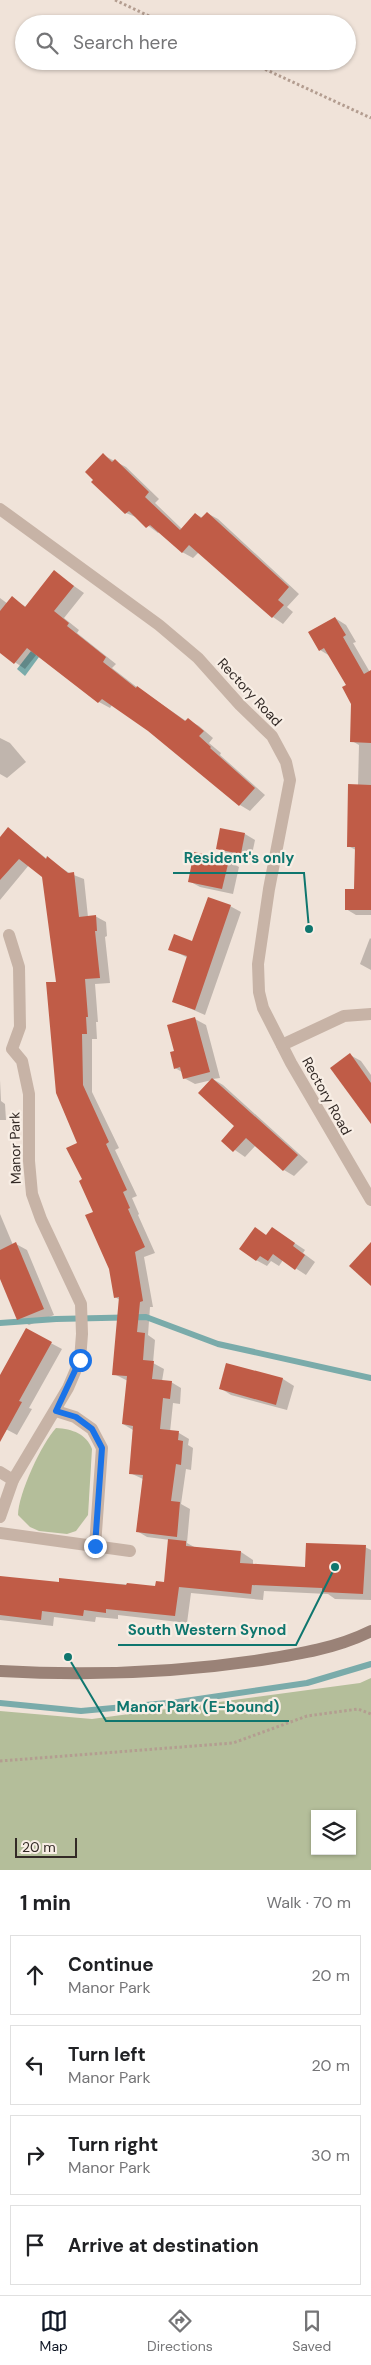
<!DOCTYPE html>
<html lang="en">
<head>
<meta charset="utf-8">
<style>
  :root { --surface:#fff; --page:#f6f6f6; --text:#202124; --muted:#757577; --line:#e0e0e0; --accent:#111827 }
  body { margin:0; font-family:"DM Sans",sans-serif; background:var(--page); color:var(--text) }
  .controls { position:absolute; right:15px; bottom:15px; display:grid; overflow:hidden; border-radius:0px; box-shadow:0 1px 4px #0004 }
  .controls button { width:45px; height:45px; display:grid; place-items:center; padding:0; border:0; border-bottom:1px solid var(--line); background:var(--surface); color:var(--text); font:25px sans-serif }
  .scale { position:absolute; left:15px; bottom:12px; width:62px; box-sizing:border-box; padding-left:5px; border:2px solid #332a26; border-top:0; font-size:14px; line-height:18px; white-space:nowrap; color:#332a26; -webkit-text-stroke:4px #f8eee5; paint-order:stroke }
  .stop { position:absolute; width:15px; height:15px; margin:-11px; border:4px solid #1a73e8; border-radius:50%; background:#fff }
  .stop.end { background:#1a73e8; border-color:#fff; box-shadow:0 1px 5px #0008 }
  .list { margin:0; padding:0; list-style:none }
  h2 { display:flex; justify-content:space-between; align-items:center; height:65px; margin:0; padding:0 20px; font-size:21px }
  h2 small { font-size:16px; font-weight:400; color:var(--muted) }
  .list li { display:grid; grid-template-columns:32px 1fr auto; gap:15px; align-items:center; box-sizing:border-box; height:80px; margin:0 10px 10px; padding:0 10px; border:1px solid var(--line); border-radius:0px }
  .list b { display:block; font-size:19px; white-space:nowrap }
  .list p { margin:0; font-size:16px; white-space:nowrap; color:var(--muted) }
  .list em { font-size:16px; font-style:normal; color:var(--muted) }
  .icon { flex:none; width:28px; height:28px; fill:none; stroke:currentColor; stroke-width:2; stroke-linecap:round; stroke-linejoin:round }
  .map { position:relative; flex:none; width:371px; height:1870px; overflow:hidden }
  .search { position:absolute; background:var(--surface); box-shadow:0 1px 4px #0004; left:15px; right:15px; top:15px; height:55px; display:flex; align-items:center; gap:12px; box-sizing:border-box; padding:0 18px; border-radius:28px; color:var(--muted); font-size:19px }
  .sheet { height:425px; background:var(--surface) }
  nav { display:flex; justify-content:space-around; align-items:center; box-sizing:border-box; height:70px; border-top:1px solid var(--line); background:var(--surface); font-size:14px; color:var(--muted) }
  nav a { display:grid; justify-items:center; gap:2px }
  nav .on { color:var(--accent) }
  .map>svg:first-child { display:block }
</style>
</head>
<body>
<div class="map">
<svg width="371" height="1870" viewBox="0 0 371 1870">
  <rect width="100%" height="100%" fill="#f0e3d9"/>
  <g fill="#b4be9a" fill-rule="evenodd">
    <path d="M56,1428C73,1429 86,1434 92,1449L88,1515L76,1531L67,1534L39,1531L30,1527L18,1515C18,1494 42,1443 56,1428Z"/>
    <path d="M371,1678V1870H0V1711L92,1719L360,1683ZM315,1814H352V1851H315Z"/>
  </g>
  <polygon fill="#7aabaa" points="31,651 39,657 25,676 17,669"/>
  <g fill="#0003">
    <polygon points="103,455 126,467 159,499 155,503 182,529 195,514 203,518 207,513 218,519 299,594 287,607 293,612 283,624 273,617 199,552 193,558 182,552 159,532 158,533 138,518 126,513 93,482"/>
    <polygon points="54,572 84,593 64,618 79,630 77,633 116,664 112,668 138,688 186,721 188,720 199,726 213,738 209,743 221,753 220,755 265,795 250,811 240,805 149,730 112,705 110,708 99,702 37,654 25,669 0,652 0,598 8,604 12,598 26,607"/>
    <polygon points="335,618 346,625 356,642 353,643 371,674 371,707 348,686 330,656 320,650"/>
    <polygon points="371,718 371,915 356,915 346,909 355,890 356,850 348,846 358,785 359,745 352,741"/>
    <polygon points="0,738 10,743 26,762 7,778 0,774"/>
    <polygon points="9,829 47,859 71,874 84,879 88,917 95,916 106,922 107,936 105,937 110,983 95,984 98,1022 96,1022 97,1039 92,1039 92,1092 119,1148 115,1150 137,1196 132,1198 139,1214 138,1215 155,1253 144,1257 153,1307 150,1307 148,1335 155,1340 153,1363 164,1369 162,1381 171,1382 181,1388 180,1404 173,1403 170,1432 179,1433 189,1439 188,1445 193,1448 191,1470 186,1469 181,1504 190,1509 187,1543 196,1548 241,1552 253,1560 253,1565 306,1568 365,1547 371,1550 371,1600 335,1599 328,1594 264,1591 263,1600 191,1593 187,1623 118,1615 118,1619 96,1617 95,1622 54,1617 53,1626 0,1620 0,1589 60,1584 60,1579 156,1587 165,1584 170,1540 147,1537 137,1531 143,1479 130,1473 133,1430 123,1424 128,1381 114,1374 120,1300 115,1297 110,1269 84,1180 43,876 29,865 0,900 0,839"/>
    <polygon points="245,834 255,840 251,859 228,854 217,848"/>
    <polygon points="228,861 239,867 233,894 200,887 189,881"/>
    <polygon points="230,906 241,912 205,1015 173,1001 188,958 170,949 193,943"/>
    <polygon points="370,938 371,939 371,970 360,964"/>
    <polygon points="195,1019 206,1025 220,1078 213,1079 223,1085 308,1162 294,1176 284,1170 256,1145 245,1157 222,1141 236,1126 212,1080 195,1084 184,1078 182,1072 175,1068 176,1052"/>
    <polygon points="350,1055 361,1061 371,1075 371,1118"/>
    <polygon points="0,1080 1,1101 5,1104 6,1120 0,1120"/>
    <polygon points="0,1214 13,1245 16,1244 27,1250 54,1315 29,1325 18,1319 0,1275"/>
    <polygon points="272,1228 305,1250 303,1253 315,1262 306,1275 283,1260 279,1266 271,1261 267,1266 256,1260 255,1229 267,1236"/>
    <polygon points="26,1330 62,1349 29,1408 32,1409 17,1435 0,1426 0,1377"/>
    <polygon points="227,1364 283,1379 294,1386 287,1410 231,1395 220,1388"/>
  </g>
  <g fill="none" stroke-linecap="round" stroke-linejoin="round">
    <g stroke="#7aabaa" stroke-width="6">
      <polyline points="0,1323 56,1319 146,1317 218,1344 371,1378"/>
      <polyline points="0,1703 81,1711 178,1702 307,1683 371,1664"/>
    </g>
  </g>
  <g fill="#c05c47">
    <polygon points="103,453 112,462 115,459 149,492 145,497 180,530 195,513 201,518 207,512 289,587 278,600 284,605 272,618 189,545 182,553 150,525 146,528 129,511 125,514 91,482 93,480 85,472"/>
    <polygon points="54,570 74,586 54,611 69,623 67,626 106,657 103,662 136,688 137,686 185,721 188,718 204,731 199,736 211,747 210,748 255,788 239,806 148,731 102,699 98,703 27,648 14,664 0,653 0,611 12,596 25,607"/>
    <polygon points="335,617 346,635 343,637 364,674 371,670 371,743 350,742 351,704 342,687 346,685 324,648 319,651 308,632"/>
    <polygon points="348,784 371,785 371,910 345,910 345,889 354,889 355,847 347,847"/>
    <polygon points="8,827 46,859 47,856 68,873 74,872 79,917 96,915 97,931 95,931 100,978 85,979 88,1017 86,1017 87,1034 82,1034 83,1085 109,1142 106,1144 127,1190 123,1192 130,1208 128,1209 145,1247 135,1252 143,1301 140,1302 137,1332 145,1333 143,1360 154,1361 152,1379 172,1381 170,1399 163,1398 160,1429 179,1431 178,1440 183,1441 181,1465 176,1464 171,1501 180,1502 177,1537 136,1532 143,1475 129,1474 133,1426 122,1424 127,1376 112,1375 119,1297 114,1298 109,1269 85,1215 93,1212 79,1181 82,1179 66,1148 77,1143 56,1093 46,982 56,982 42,877 19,859 0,880 0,837"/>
    <polygon points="220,828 245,833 241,854 216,849"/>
    <polygon points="194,852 229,860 222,889 188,882"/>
    <polygon points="208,897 231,905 195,1010 172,1002 187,956 168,950 174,934 192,941"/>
    <polygon points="195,1017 210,1072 183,1079 180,1067 174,1069 170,1052 174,1051 167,1025"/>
    <polygon points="350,1053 371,1083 371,1124 330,1068"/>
    <polygon points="212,1078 298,1155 283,1171 246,1138 233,1152 221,1141 234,1126 198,1093"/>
    <polygon points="255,1227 266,1235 272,1227 295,1243 293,1246 305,1255 295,1270 273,1254 268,1261 260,1256 256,1261 239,1249"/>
    <polygon points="16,1242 44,1309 17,1320 0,1279 0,1250"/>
    <polygon points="371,1242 371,1286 349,1266"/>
    <polygon points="26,1328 52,1342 19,1401 22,1402 0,1442 0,1375"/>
    <polygon points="226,1363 283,1378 276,1405 219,1389"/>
    <polygon points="168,1539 186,1541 186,1546 241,1551 240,1563 305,1567 306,1543 366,1545 363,1594 322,1592 322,1588 252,1585 251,1594 179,1587 175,1616 106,1609 106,1613 84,1610 83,1616 42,1611 41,1620 0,1615 0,1576 59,1582 59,1578 126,1585 127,1583 155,1586 156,1581 164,1582"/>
  </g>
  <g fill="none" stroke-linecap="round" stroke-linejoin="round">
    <g stroke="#b39d90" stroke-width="3" stroke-dasharray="2.5 2.5" stroke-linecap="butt">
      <polyline points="115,0 166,24"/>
      <polyline points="247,61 371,118"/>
      <polyline points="0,1761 233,1743 307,1716 358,1709 371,1714"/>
    </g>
    <g stroke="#c7b3a6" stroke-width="12">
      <polyline points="0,509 159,625 198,658 240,705 272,736 286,762 290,780 269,889 258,964 259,992 263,1008 291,1063 371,1200"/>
      <polyline points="282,1045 344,1016 371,1014"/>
      <polyline points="56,1411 75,1417 92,1429 102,1448 95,1546"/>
      <polyline points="0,1472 13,1480"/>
      <polyline points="0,1517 13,1480 68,1388 80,1360 82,1334 81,1304 41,1219 32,1194 29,1161 29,1094 22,1061 12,1049 20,1027 19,967 9,935"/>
      <polyline points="0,1533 130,1551"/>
    </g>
    <path stroke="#9a8277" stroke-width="12" d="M0,1671C87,1676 175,1673 261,1660C299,1654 337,1648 371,1631"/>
  </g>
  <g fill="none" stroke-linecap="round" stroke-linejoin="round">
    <polyline stroke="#1a73e8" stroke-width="6" points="80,1360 56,1411 76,1417 92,1429 102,1448 95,1546"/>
  </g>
  <g text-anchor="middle" stroke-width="4.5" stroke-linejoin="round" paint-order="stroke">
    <g font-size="14" fill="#332a26" stroke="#f8eee5">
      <text transform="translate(250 692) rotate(47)" y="5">Rectory Road</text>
      <text transform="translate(327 1096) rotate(61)" y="5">Rectory Road</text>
      <text transform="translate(15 1148) rotate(-91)" y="5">Manor Park</text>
    </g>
  </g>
  <path fill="none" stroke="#0f766e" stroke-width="2" d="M309 929L304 873H173M335 1567L296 1645H118M68 1657L106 1721H289"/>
  <g fill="#0f766e" stroke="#f8eee5" stroke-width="2">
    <circle cx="309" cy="929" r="5"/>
    <circle cx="335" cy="1567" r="5"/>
    <circle cx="68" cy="1657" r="5"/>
  </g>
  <g font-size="15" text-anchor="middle" font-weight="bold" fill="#0f766e" stroke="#f8eee5" stroke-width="4.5" stroke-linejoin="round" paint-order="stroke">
    <text x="239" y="863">Resident's only</text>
    <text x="207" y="1635">South Western Synod</text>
    <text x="198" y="1712">Manor Park (E-bound)</text>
  </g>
</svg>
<div class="controls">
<button><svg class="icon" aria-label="layers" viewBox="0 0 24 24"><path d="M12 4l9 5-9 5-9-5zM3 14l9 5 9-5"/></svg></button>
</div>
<div class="scale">20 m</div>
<div class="stop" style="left:80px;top:1360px"></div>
<div class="stop end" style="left:95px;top:1546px"></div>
<div class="search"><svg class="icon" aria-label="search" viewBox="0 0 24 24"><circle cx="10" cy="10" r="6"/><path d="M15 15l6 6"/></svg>Search here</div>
</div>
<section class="sheet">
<h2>1 min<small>Walk · 70 m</small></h2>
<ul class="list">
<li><svg class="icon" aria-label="ahead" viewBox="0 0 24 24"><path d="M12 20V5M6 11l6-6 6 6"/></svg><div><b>Continue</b><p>Manor Park</p></div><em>20 m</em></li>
<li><svg class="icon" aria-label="left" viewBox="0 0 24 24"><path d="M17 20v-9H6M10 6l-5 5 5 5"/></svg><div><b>Turn left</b><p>Manor Park</p></div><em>20 m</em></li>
<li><svg class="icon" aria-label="right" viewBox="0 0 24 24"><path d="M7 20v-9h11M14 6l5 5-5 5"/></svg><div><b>Turn right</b><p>Manor Park</p></div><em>30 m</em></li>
<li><svg class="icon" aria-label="arrive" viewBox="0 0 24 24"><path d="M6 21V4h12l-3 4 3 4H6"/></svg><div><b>Arrive at destination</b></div></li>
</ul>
</section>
<nav>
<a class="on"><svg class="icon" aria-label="map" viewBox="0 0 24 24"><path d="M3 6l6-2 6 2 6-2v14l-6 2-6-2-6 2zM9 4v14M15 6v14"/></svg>Map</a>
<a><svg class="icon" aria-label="directions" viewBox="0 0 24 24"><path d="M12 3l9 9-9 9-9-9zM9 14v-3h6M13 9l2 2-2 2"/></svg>Directions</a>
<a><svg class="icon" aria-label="saved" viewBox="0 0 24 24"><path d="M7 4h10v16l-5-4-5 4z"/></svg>Saved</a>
</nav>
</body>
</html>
